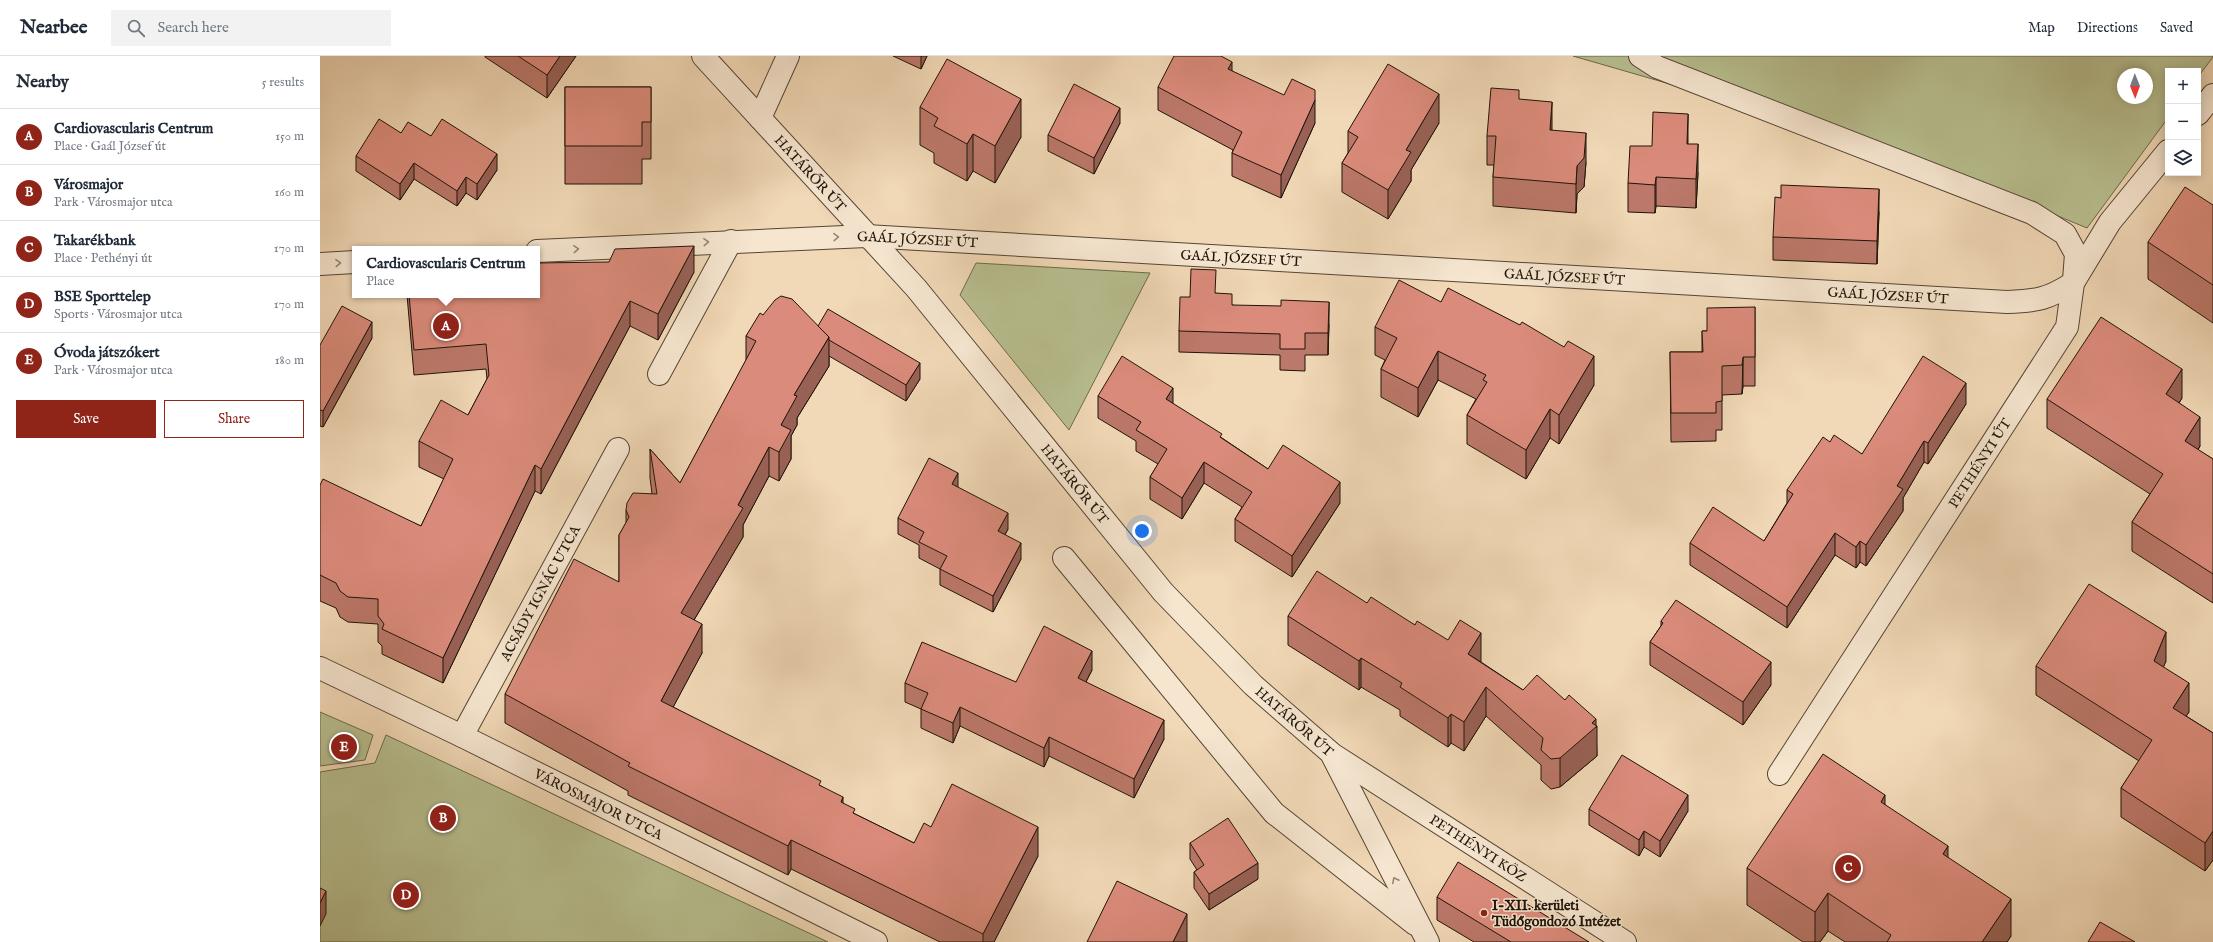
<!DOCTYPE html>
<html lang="en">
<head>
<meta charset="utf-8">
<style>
  :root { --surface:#fff; --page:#f2f2f3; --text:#1f2937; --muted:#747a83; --line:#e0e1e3; --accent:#8f2418 }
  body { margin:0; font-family:"IM FELL English",serif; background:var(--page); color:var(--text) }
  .controls { position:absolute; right:12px; top:12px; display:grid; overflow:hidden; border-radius:0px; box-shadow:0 2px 10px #0003 }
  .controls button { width:36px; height:36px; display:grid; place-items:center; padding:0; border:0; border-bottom:1px solid var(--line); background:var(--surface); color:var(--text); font:20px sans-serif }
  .compass { position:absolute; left:1797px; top:12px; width:36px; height:36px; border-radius:50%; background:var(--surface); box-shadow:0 2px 10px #0003; rotate:179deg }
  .you { position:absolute; left:822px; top:475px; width:14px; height:14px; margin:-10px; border:3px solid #fff; border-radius:50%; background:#1a73e8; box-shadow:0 0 0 6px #1a73e833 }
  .badge { display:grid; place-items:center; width:26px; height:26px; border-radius:50%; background:var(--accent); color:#fff; font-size:13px; font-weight:700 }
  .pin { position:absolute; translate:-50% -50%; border:2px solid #fff; box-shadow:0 1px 4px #0006 }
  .popup { position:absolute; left:32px; top:190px; width:188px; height:52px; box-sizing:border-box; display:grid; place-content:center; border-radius:0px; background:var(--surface); filter:drop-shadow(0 1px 3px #0005); font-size:13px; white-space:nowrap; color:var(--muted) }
  .popup b { font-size:15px; color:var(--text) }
  .popup::after { content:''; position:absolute; left:50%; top:100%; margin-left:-8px; border:8px solid transparent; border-top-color:var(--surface) }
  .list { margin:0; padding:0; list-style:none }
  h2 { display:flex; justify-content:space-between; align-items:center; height:52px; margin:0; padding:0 16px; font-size:17px }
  h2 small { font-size:13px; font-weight:400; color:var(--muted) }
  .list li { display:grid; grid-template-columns:26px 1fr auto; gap:12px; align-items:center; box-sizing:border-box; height:56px; padding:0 16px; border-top:1px solid var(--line) }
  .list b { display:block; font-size:15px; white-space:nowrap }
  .list p { margin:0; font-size:13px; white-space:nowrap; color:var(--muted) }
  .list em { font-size:13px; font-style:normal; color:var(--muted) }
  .actions { display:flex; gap:8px; padding:12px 16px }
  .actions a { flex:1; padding:9px 0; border:1px solid var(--accent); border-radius:0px; text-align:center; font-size:14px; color:var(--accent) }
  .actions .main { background:var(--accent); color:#fff }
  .icon { flex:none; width:22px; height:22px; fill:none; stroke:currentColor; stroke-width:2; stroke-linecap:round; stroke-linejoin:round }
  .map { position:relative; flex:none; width:1893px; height:886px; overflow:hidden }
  header { display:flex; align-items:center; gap:24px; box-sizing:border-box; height:56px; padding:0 20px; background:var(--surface); border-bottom:1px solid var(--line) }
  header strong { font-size:19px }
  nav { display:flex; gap:22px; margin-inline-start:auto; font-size:14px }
  .search { width:280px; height:36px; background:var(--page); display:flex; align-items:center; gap:10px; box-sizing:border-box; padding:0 14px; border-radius:0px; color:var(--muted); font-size:15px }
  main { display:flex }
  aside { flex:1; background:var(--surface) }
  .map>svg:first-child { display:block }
</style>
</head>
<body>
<header>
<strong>Nearbee</strong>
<div class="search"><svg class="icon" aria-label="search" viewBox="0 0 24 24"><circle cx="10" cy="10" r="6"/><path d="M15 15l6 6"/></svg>Search here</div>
<nav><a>Map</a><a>Directions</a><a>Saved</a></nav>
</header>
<main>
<aside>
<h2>Nearby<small>5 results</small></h2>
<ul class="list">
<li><span class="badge">A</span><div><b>Cardiovascularis Centrum</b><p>Place · Gaál József út</p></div><em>150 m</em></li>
<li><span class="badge">B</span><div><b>Városmajor</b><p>Park · Városmajor utca</p></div><em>160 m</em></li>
<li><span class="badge">C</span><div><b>Takarékbank</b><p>Place · Pethényi út</p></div><em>170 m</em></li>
<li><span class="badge">D</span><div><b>BSE Sporttelep</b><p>Sports · Városmajor utca</p></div><em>170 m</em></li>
<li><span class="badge">E</span><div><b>Óvoda játszókert</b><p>Park · Városmajor utca</p></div><em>180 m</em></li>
</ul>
<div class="actions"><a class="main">Save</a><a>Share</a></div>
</aside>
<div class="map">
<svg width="1893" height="886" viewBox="0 0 1893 886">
  <rect width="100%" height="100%" fill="#f1d8b6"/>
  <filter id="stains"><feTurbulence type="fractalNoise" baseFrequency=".005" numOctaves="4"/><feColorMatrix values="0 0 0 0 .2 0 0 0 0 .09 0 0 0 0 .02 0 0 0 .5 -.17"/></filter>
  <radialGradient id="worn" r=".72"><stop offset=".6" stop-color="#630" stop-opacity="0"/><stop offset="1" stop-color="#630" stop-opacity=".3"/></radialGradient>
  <g fill="#b8bf90" stroke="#6c6a4c" fill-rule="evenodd">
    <path d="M1253,0H1893V1L1878,21V15H1848V62L1767,172L1578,94ZM1803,18H1827V42H1803Z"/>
    <polygon points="656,207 830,217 749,374 640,239"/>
    <polygon points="0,656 53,679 45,704 0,710"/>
    <polygon points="66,679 508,886 0,886 0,716 55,707"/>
  </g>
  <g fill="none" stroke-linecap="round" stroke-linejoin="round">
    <defs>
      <g id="minor">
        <path id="s1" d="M383,0L596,232L843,536L933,629L1011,697L1108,886"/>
        <polyline points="1320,0 1337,11 1712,157 1745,178 1756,198 1754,224"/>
        <polyline points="1878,58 1893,39"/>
        <polyline points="440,62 468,0"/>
        <path id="s2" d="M217,195L546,180L1687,246C1717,245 1728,243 1753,227"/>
        <polyline points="0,208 35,206"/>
        <polyline points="339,318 411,185"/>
        <polyline points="744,502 954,757 1095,868"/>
        <path id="s3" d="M142,680L298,393"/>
        <path id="s4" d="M1012,698L1305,886"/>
        <path id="s5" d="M1459,718L1747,271L1753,227L1790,166L1848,95"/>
      </g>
      <g id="tertiary">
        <path id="s6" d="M0,612L142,680L556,886"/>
      </g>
    </defs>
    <use href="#minor" stroke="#544534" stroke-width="24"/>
    <use href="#tertiary" stroke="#544534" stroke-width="24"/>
    <use href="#minor" stroke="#f6e6d0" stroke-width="22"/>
    <use href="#tertiary" stroke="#f6e6d0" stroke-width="22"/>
  </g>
  <g fill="#bc786a" stroke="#1f1409">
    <polygon points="165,0 256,0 227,42 165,1"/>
    <polygon points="573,0 607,0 601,13"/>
    <polygon points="912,15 995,67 961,142 912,120 912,97 913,94 838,54 838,31"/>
    <polygon points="245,31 331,31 331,103 322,103 322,128 245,128"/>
    <polygon points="1199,43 1266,106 1264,131 1257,138 1256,157 1173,150 1173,121 1174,109 1167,109 1167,80"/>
    <polygon points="600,51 701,81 675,127 653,115 647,125 614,107 614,97 600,89"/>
    <polygon points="800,67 774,118 728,95 728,79"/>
    <polygon points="1119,67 1091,114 1091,125 1068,163 1022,136 1022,107 1028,97 1028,75"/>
    <polygon points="81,77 111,80 177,114 157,144 146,137 137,150 94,123 80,144 36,115 36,100"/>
    <polygon points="1368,88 1378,117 1376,152 1336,150 1335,157 1308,156 1308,127"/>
    <polygon points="1893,149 1893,267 1828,223 1828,186"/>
    <polygon points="1559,156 1557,208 1453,204 1453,181"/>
    <polygon points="374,216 338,284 310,270 221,438 215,435 123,627 62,598 62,590 58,586 58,568 28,566 20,561 16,552 0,545 0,429 101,470 124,423 99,411 99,385 148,359 167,323 166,313 94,319 87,239 217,239"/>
    <polygon points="896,237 912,249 1009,268 1008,299 985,299 985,315 960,314 960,299 859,296 859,275 870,241"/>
    <polygon points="1435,251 1435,330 1423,330 1422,338 1402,339 1402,374 1396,374 1396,385 1351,386 1350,296 1382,296 1382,275 1387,275"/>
    <polygon points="443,259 498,270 600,323 586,345 509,300 509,310 477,362 477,369 471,380 471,403 459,425 449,420 423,469 423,481 374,564 382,597 353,651 501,730 523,747 535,758 594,787 611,771 718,800 674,886 620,886 471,813 468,819 308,739 308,735 185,667 185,638 299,526 299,479 306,467 306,454 332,438 330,422 330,393 360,427 426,305 426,280"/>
    <polygon points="1055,271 1274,329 1239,388 1230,382 1206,423 1147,388 1147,359 1156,343 1118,324 1098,361 1061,341 1061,313 1065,304 1055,299"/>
    <polygon points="52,282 3,371 0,370 0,289"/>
    <polygon points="778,340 853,348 902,382 948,413 1020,447 972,521 915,485 915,463 922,451 884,427 862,463 830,443 830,421 838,408 816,395 816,385 778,362"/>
    <polygon points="1862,342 1859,347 1880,390 1878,394 1893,403 1893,547 1812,495 1812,466 1830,438 1727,372 1727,343"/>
    <polygon points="1646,348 1608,408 1604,406 1583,442 1583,455 1546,510 1540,506 1536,512 1515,499 1467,572 1370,509 1370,487 1444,485 1467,447 1467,434 1510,386 1542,398"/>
    <polygon points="638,432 688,473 685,479 701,503 673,556 620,529 620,513 599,502 599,489 578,478 578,462"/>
    <polygon points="1047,547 1095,569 1161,606 1203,634 1245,644 1276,669 1277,700 1240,731 1231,733 1221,724 1221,709 1166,660 1144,695 1131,687 1128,691 1080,660 1080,654 1041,631 1039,634 968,589 968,560"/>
    <polygon points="1341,565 1451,629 1423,669 1330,609 1330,586 1341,570"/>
    <polygon points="1846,605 1843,611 1869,656 1866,660 1893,677 1893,804 1885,815 1801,761 1801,732 1819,705 1716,639 1716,610"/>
    <polygon points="772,614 766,626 844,683 814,742 729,700 724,711 640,670 633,687 601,672 601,653 585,646 585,627 696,626"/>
    <polygon points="1565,749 1628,801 1691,880 1687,886 1525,886 1508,875 1500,886 1483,886 1427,849 1427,812"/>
    <polygon points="1269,753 1368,755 1340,801 1324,791 1319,800 1269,769"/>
    <polygon points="870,787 938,823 889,854 874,832 874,816 877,814 870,803"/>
    <polygon points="1117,841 1269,886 1154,886 1117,864"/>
  </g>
  <g fill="#996156" stroke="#1f1409">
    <polygon points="240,0 256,0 227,42 227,19"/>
    <polygon points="601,0 607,0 601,13"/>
    <polygon points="912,6 912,29 908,13"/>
    <polygon points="1119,38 1119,67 1091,114 1091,125 1068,163 1068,134 1086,94"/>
    <polygon points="701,43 701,81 675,127 675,90"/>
    <polygon points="995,44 995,67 961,142 961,119"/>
    <polygon points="1232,46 1232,75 1230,74"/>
    <polygon points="800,52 800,67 774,118 774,102"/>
    <polygon points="1368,58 1368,86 1367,116 1367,88"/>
    <polygon points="1266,77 1266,106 1264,131 1257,138 1256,157 1256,128 1257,110"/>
    <polygon points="653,78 653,115 647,125 647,88"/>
    <polygon points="1378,88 1378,117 1376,152 1376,123"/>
    <polygon points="177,98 177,114 157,144 157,128"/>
    <polygon points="94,107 94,123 80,144 80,128"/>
    <polygon points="146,121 146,137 137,150 137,135"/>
    <polygon points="1336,121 1336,150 1335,157 1335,129"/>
    <polygon points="1559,133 1559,156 1557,208 1557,185"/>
    <polygon points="374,190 374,216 338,284 338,258"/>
    <polygon points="310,245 310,270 221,438 221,413"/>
    <polygon points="1009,246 1009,268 1008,299 1008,277"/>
    <polygon points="52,266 52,282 3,371 3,355"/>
    <polygon points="509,281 509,310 477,362 477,369 471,380 471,403 459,425 459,396 461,369 474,339"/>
    <polygon points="1118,295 1118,324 1098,361 1098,332"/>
    <polygon points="1274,300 1274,329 1239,388 1239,359"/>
    <polygon points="1423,301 1423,330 1422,338"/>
    <polygon points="600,307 600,323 586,345 586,329"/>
    <polygon points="1862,313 1862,342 1846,367 1846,338"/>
    <polygon points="1646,327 1646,348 1608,408 1608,387"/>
    <polygon points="853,332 853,353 846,343"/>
    <polygon points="1230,353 1230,382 1206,423 1206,394"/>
    <polygon points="1880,361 1880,390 1865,414 1865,385"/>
    <polygon points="1604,385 1604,406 1583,442 1583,455 1546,510 1546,489 1577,430"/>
    <polygon points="449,391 449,420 423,469 423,481 361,586 361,557"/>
    <polygon points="884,406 884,427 862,463 862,442"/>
    <polygon points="215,409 215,435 123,627 123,602"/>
    <polygon points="638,417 638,433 632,428"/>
    <polygon points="1020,426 1020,447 972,521 972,500"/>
    <polygon points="688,457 688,473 678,491 678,475"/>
    <polygon points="1515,477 1515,499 1467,572 1467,551"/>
    <polygon points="1540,485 1540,506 1536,512 1536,491"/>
    <polygon points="701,487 701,503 673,556 673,540"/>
    <polygon points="382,568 382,597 341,674 341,645"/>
    <polygon points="1846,576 1846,605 1834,634 1834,605"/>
    <polygon points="1161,577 1161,606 1148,598"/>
    <polygon points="772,595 772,614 758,641 758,622"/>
    <polygon points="1041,602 1041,631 1039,634 1039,605"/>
    <polygon points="1451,606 1451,629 1423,669 1423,646"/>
    <polygon points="1869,627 1869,656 1853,680 1853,652"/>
    <polygon points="1166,631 1166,660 1144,695 1144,666"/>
    <polygon points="640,651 640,670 633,687 633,667"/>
    <polygon points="1131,658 1131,687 1128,691 1128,662"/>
    <polygon points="1276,663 1276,672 1277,670 1277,700 1240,731 1240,702"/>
    <polygon points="844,664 844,683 814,742 814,723"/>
    <polygon points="729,681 729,700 724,711 724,692"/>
    <polygon points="1368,739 1368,755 1340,801 1340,785"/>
    <polygon points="1565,739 1565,776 1561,746"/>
    <polygon points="523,741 523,770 521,746"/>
    <polygon points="718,771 718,800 674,886 663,886 663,878"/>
    <polygon points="1324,775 1324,791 1319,800 1319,784"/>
    <polygon points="1893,775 1893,804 1885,815 1885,787"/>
    <polygon points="471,784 471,813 468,819 468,790"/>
    <polygon points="1628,790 1628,828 1623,798"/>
    <polygon points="938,807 938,823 889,854 889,838"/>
    <polygon points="6,835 6,858 0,870 0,847"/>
    <polygon points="1508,837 1508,875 1500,886 1495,886 1495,856"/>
    <polygon points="1691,843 1691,880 1687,886 1662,886"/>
    <polygon points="867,858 867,886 853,886"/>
  </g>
  <g fill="#db8b7b" stroke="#1f1409">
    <polygon points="198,0 240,0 227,19"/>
    <polygon points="854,0 901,0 912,6 908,13 964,39 972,23 995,34 995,44 961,119 912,97 922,76 838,31"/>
    <polygon points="627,3 701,43 675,90 653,78 647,88 614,70 618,62 600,51"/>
    <polygon points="1068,8 1119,38 1086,94 1091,96 1068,134 1022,107 1038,81 1028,75"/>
    <polygon points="754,28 800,52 774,102 728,79"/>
    <polygon points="245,31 331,31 331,66 322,66 322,90 245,90"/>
    <polygon points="1171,32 1199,34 1199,43 1232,46 1230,74 1266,77 1264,102 1257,110 1256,128 1173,121 1176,80 1167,80"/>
    <polygon points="1333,56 1368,58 1367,88 1378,88 1376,123 1336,121 1335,129 1308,127 1310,90 1332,90"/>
    <polygon points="59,63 81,77 88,66 111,80 122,63 177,98 157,128 146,121 137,135 94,107 80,128 36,100"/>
    <polygon points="1461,129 1559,133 1557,185 1453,181 1455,141 1461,142"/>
    <polygon points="1865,131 1893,149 1893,229 1828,186"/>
    <polygon points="374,190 338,258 310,245 221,413 215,409 123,602 62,573 64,568 58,560 58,543 28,541 20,535 16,527 0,519 0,429 3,423 101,470 133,403 99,385 121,344 148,359 169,319 166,288 94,294 89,239 217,239 217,207 289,206 295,193"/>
    <polygon points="871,213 896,214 895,237 912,238 912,249 961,250 961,244 1009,246 1008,277 985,277 985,293 960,293 960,278 859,275 860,241 870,241"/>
    <polygon points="1079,224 1121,246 1128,232 1200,269 1202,266 1244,291 1248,285 1274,300 1239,359 1230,353 1206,394 1147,359 1167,326 1163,324 1166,319 1118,295 1098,332 1061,313 1077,282 1055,271"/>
    <polygon points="461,240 472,243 509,281 474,339 477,340 461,369 471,374 459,396 449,391 418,449 423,452 361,557 382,568 341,645 501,725 499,729 523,741 521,746 535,753 533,757 594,787 604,767 611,771 632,728 718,771 663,878 471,784 468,790 308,710 310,707 185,638 254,503 299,526 299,479 309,461 306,454 307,447 313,437 337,438 330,393 360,427 436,285 426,280 440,257 443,259 455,244"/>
    <polygon points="22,250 52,266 3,355 0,354 0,289"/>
    <polygon points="1435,251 1435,301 1423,301 1422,309 1402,310 1402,345 1396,346 1396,357 1351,357 1350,296 1383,296 1382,275 1387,275 1387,252"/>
    <polygon points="508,253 600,307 586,329 509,284 509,281 498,270"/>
    <polygon points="1781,261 1862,313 1846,338 1880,361 1865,385 1893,403 1893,518 1812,466 1843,418 1727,343"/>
    <polygon points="802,300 853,332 846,343 902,378 900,381 948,413 963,389 1020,426 972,500 915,463 932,436 884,406 862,442 830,421 847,393 816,374 821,366 778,340"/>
    <polygon points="1603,300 1646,327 1608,387 1604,385 1577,430 1583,433 1546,489 1540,485 1536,491 1515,477 1467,551 1370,487 1393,451 1444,485 1473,438 1467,434 1503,381 1510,386 1514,379 1542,398"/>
    <polygon points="609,402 638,417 632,428 688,457 678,475 701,487 673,540 620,513 627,500 599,486 604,476 578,462"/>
    <polygon points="997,515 1047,547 1051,541 1095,569 1097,565 1128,584 1140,564 1161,577 1148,598 1203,634 1217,619 1245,644 1249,639 1276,663 1272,667 1277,670 1240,702 1231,703 1221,694 1223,682 1166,631 1144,666 1131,658 1128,662 1080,631 1082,627 1041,602 1039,605 968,560"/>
    <polygon points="1769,528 1846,576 1834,605 1869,627 1853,652 1893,677 1893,775 1885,787 1801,732 1832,684 1716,610"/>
    <polygon points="1356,544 1451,606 1423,646 1330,586 1343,567 1341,565"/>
    <polygon points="724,570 772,595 758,622 844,664 814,723 729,681 724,692 640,651 633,667 601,653 608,637 585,627 602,586 696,626"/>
    <polygon points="1503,698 1565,739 1561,746 1628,790 1623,798 1691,843 1662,886 1567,886 1571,879 1508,837 1495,856 1427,812"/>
    <polygon points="1302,699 1368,739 1340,785 1324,775 1319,784 1269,753"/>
    <polygon points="908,762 938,807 889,838 874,816 884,809 870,787"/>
    <polygon points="1138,806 1269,886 1191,886 1117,841"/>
    <polygon points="797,825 867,858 853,886 767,886"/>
    <polygon points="0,832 6,835 0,847"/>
    <polygon points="1780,866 1815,886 1768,886"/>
  </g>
  <defs><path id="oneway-chevron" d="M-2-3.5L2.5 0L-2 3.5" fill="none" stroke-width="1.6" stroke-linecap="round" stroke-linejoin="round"/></defs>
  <g stroke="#958876">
    <use href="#oneway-chevron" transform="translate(516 181) rotate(-2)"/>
    <use href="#oneway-chevron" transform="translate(386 186) rotate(-3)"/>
    <use href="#oneway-chevron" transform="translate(256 193) rotate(-3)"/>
    <use href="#oneway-chevron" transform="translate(18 207) rotate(-3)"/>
    <use href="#oneway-chevron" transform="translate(1075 824) rotate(-117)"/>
  </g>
  <circle fill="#8f2418" stroke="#f6e6d0" stroke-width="1.5" cx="1164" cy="857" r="4"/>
  <g text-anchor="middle" stroke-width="3" stroke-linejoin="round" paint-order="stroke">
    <g font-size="14" fill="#1f1409" stroke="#f6e6d0">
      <text dy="5" stroke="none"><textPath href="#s1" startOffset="159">HATÁRŐR ÚT</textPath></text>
      <text dy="5" stroke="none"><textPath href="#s2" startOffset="381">GAÁL JÓZSEF ÚT</textPath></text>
      <text dy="5" stroke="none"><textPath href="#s2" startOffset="705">GAÁL JÓZSEF ÚT</textPath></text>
      <text dy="5" stroke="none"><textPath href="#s2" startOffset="1029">GAÁL JÓZSEF ÚT</textPath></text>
      <text dy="5" stroke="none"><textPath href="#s2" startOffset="1353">GAÁL JÓZSEF ÚT</textPath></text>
      <text dy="5" stroke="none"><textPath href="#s5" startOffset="370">PETHÉNYI ÚT</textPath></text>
      <text dy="5" stroke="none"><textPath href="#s1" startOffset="567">HATÁRŐR ÚT</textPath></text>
      <text dy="5" stroke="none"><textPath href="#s3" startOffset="163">ACSÁDY IGNÁC UTCA</textPath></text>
      <text dy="5" stroke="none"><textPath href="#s1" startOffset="891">HATÁRŐR ÚT</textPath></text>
      <text dy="5" stroke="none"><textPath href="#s6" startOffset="310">VÁROSMAJOR UTCA</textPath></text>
      <text dy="5" stroke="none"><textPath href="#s4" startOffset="174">PETHÉNYI KÖZ</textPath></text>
    </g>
    <g font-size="14" font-weight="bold" fill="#1f1409" stroke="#f6e6d0" text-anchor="start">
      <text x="1172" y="854">I-XII. kerületi<tspan x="1172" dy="16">Tüdőgondozó Intézet</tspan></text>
    </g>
  </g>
  <rect width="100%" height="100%" filter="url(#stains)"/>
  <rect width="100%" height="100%" fill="url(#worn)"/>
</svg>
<div class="controls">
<button>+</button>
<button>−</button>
<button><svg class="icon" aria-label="layers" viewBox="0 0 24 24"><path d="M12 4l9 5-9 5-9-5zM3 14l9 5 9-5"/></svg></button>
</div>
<svg class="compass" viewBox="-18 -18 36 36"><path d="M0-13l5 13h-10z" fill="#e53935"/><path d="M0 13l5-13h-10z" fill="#747a83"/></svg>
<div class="you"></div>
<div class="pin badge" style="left:126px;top:270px">A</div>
<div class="popup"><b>Cardiovascularis Centrum</b>Place</div>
<div class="pin badge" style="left:123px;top:762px">B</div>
<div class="pin badge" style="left:1528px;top:812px">C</div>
<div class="pin badge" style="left:86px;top:839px">D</div>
<div class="pin badge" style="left:24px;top:691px">E</div>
</div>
</main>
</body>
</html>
